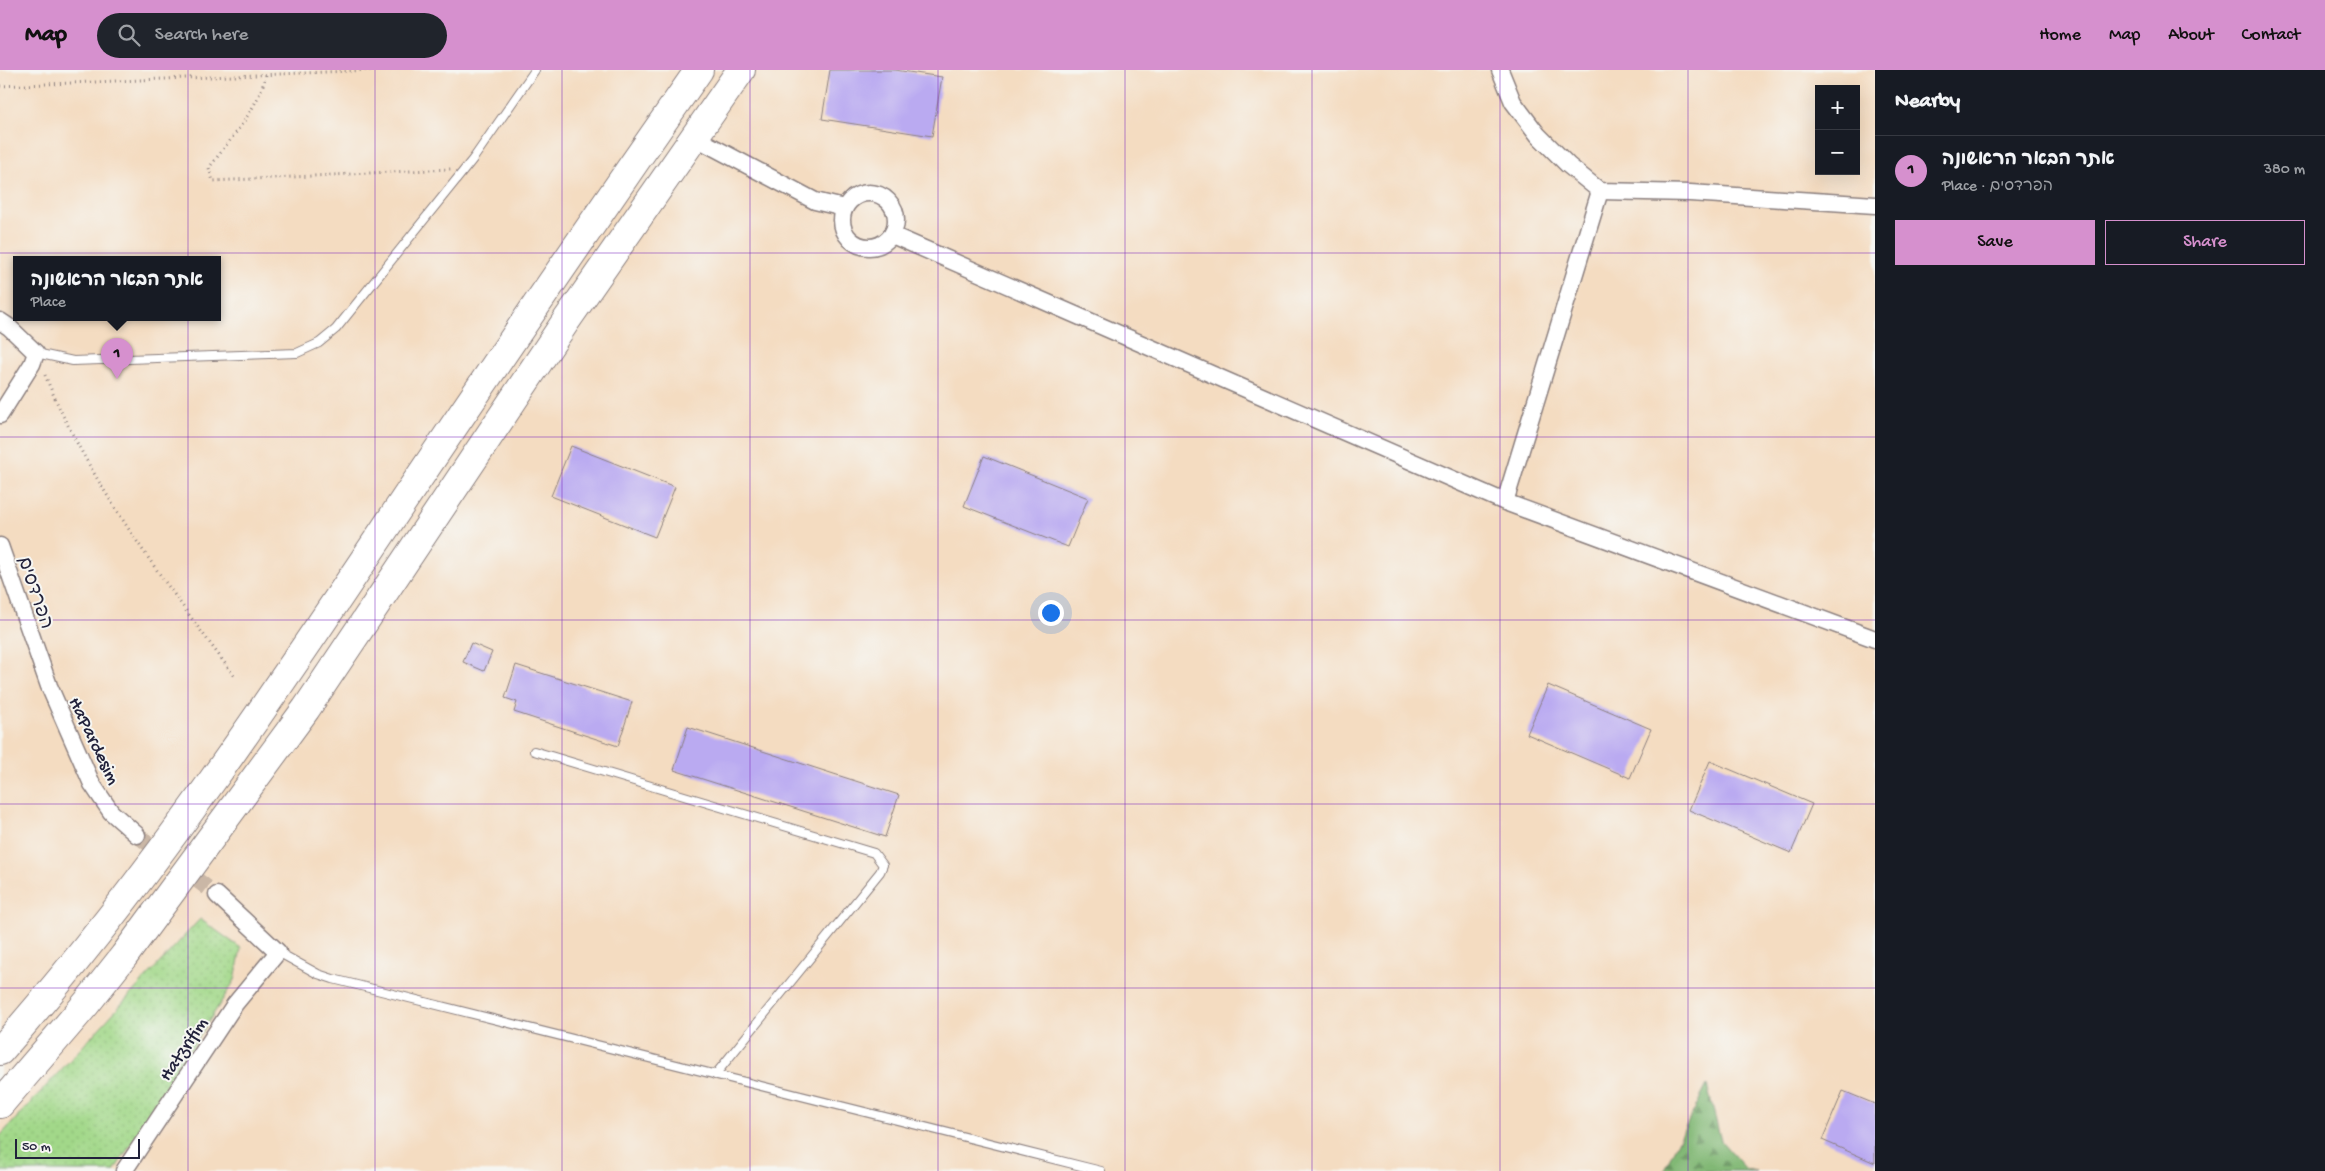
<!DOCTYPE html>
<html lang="en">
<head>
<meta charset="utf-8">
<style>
  :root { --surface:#171b24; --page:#20242c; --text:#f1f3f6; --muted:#9ea1a6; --line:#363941; --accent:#d690ce }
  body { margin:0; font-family:"Gochi Hand","Playpen Sans Hebrew",sans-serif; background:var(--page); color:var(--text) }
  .controls { position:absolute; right:15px; top:15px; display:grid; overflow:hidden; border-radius:0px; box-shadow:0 5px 20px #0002 }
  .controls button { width:45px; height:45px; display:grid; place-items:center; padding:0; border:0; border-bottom:1px solid var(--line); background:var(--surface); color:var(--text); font:25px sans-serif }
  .scale { position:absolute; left:15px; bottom:12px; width:125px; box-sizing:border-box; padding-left:5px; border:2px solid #22223b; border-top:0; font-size:14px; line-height:18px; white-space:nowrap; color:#22223b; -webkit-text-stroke:4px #f6f6f2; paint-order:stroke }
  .you { position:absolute; left:1050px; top:542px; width:18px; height:18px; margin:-12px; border:4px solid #fff; border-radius:50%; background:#1a73e8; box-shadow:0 0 0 8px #1a73e833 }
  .badge { display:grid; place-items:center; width:32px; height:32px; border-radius:50%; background:var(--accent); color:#111; font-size:16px; font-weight:700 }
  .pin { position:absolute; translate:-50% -41px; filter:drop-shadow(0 1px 2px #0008) }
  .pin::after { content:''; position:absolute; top:26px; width:18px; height:15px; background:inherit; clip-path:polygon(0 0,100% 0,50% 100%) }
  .popup { position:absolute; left:13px; top:186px; width:208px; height:65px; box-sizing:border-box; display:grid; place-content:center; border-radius:0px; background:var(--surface); filter:drop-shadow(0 1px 4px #0005); font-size:16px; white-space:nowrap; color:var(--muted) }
  .popup b { font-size:19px; color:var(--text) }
  .popup::after { content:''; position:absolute; left:50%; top:100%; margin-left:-10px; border:10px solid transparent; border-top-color:var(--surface) }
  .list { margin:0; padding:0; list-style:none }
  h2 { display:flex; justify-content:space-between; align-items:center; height:65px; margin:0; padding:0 20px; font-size:21px }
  h2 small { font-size:16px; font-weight:400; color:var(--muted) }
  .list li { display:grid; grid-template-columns:32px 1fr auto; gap:15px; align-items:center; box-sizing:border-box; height:70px; padding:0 20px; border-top:1px solid var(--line) }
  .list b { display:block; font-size:19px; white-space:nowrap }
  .list p { margin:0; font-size:16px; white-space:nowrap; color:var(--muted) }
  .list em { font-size:16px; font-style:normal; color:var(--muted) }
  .actions { display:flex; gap:10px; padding:15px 20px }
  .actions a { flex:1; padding:11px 0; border:1px solid var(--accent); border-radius:0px; text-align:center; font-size:18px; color:var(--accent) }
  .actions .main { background:var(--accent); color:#111 }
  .icon { flex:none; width:28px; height:28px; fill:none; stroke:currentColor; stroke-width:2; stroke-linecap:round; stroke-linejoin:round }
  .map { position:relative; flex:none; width:1875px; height:1101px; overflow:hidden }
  header { display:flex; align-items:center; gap:30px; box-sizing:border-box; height:70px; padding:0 25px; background:var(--accent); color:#111 }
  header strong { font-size:24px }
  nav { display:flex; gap:28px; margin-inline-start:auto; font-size:18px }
  .search { width:350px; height:45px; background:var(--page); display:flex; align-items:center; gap:12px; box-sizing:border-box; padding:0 18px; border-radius:28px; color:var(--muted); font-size:19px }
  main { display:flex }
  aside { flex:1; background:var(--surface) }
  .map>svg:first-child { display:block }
</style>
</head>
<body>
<header>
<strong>Map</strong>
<div class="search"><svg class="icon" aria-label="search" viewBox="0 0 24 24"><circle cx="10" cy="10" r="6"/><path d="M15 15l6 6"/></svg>Search here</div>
<nav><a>Home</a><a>Map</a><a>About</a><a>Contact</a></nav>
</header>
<main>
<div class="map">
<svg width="1875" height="1101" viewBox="0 0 1875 1101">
  <defs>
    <pattern id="grass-dots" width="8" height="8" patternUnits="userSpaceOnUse" patternTransform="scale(1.25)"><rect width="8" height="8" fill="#a2d889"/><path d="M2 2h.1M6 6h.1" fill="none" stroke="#8bb977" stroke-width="1.8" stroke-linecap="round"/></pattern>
    <pattern id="forest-firs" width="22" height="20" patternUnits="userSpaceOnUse" patternTransform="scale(1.25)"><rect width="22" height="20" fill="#81b875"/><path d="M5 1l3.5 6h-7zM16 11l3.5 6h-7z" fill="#699561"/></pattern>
  </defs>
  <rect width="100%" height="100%" fill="#f6f6f2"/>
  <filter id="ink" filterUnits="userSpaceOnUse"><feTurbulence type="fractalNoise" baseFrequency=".02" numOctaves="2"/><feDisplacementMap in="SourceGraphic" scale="10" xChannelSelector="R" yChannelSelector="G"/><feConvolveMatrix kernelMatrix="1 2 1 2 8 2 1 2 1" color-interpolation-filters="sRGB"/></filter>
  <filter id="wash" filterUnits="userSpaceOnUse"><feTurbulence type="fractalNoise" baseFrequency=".0096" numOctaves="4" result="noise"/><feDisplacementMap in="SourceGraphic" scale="20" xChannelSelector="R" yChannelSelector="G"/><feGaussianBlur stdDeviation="1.12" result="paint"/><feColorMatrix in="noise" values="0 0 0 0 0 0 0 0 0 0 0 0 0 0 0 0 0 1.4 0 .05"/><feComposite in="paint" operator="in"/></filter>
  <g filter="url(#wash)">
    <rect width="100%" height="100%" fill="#f4dcc1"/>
    <polygon fill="url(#grass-dots)" stroke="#627d62" points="200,849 241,878 235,910 114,1101 0,1101 0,1066"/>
    <polygon fill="url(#forest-firs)" stroke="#526d58" points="1707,1015 1721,1071 1746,1099 1756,1101 1663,1101"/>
    <g id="blocks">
      <g fill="#baaaf1">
        <polygon points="830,0 895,0 942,7 932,66 822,49"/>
        <polygon points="571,376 675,417 655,467 551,426"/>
        <polygon points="984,386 1088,428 1068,477 964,436"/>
        <polygon points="471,573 492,582 484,601 463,592"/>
        <polygon points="516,595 632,632 618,676 514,642 517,632 505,628"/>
        <polygon points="1548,615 1651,659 1630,708 1527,664"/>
        <polygon points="688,657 899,725 885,767 674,700"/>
        <polygon points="1710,691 1812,734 1791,783 1689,740"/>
        <polygon points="1843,1021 1875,1034 1875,1093 1822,1070"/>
      </g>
    </g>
  </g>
  <g filter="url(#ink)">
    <use href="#blocks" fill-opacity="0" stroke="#8b7f7e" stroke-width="1"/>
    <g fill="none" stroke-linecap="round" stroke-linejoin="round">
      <polyline stroke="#cab7a6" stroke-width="16" stroke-dasharray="16 8" stroke-linecap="butt" points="137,765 217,825"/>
      <defs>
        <g id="lane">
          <polyline points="36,283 73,291 297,283 319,273 336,259 473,89 535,0"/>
          <polyline points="534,681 874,783 883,795 880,802 715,1005"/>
          <polyline points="278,882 318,904 333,909 1101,1101"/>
        </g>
        <g id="street">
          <polyline points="1500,0 1513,32 1538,65 1568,95 1600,121 1690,123 1875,135"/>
          <polyline points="694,67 815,131 844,138"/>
          <circle cx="869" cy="150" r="27"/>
          <polyline points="892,165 1505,432 1875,569"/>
          <polyline points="0,251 9,257 36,283 32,294 0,345"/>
          <polyline points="1505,432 1600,121"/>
          <polyline points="0,476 49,616 92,714 111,742 137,765"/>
          <polyline points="124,1101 235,934 278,882 217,825"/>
        </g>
        <g id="highway">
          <path d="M0,981C151,809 278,619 404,430C501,286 599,143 699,0"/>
          <polyline points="0,1034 86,934 124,886 306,639 566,251 741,0"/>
        </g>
      </defs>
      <use href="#lane" stroke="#8b7f7e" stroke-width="10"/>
      <use href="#street" stroke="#8b7f7e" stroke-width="19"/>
      <use href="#highway" stroke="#8b7f7e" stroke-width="30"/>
      <g stroke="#8b7f7e" stroke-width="3" stroke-dasharray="1 4" stroke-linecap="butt">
        <path d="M266,5C257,41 230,69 209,98L213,111L451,99"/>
        <polyline points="0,16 373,0"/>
        <path d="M45,305C90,415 164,511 235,607"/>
      </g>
      <use href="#lane" stroke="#fff" stroke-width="8"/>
      <use href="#street" stroke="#fff" stroke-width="16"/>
      <use href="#highway" stroke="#fff" stroke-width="28"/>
    </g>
  </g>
  <path fill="none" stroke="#7b2cbf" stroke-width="1" stroke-opacity="0.55" d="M188,0V1101M375,0V1101M562,0V1101M750,0V1101M938,0V1101M1125,0V1101M1312,0V1101M1500,0V1101M1688,0V1101M0,183H1875M0,367H1875M0,550H1875M0,734H1875M0,918H1875"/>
  <g text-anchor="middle" stroke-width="4" stroke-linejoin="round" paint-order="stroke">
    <g font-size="19" fill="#22223b" stroke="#f6f6f2">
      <text transform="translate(37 522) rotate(71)" y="7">הפרדסים</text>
      <text transform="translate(96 670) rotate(64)" y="7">HaPardesim</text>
      <text transform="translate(182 978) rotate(-56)" y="7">Hatzrifim</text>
    </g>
  </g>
</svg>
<div class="controls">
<button>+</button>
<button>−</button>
</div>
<div class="scale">50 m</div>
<div class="you"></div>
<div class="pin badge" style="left:117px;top:309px">1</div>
<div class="popup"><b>אתר הבאר הראשונה</b>Place</div>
</div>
<aside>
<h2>Nearby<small></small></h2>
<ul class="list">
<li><span class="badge">1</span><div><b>אתר הבאר הראשונה</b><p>Place · הפרדסים</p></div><em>380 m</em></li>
</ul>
<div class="actions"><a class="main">Save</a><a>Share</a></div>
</aside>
</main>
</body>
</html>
